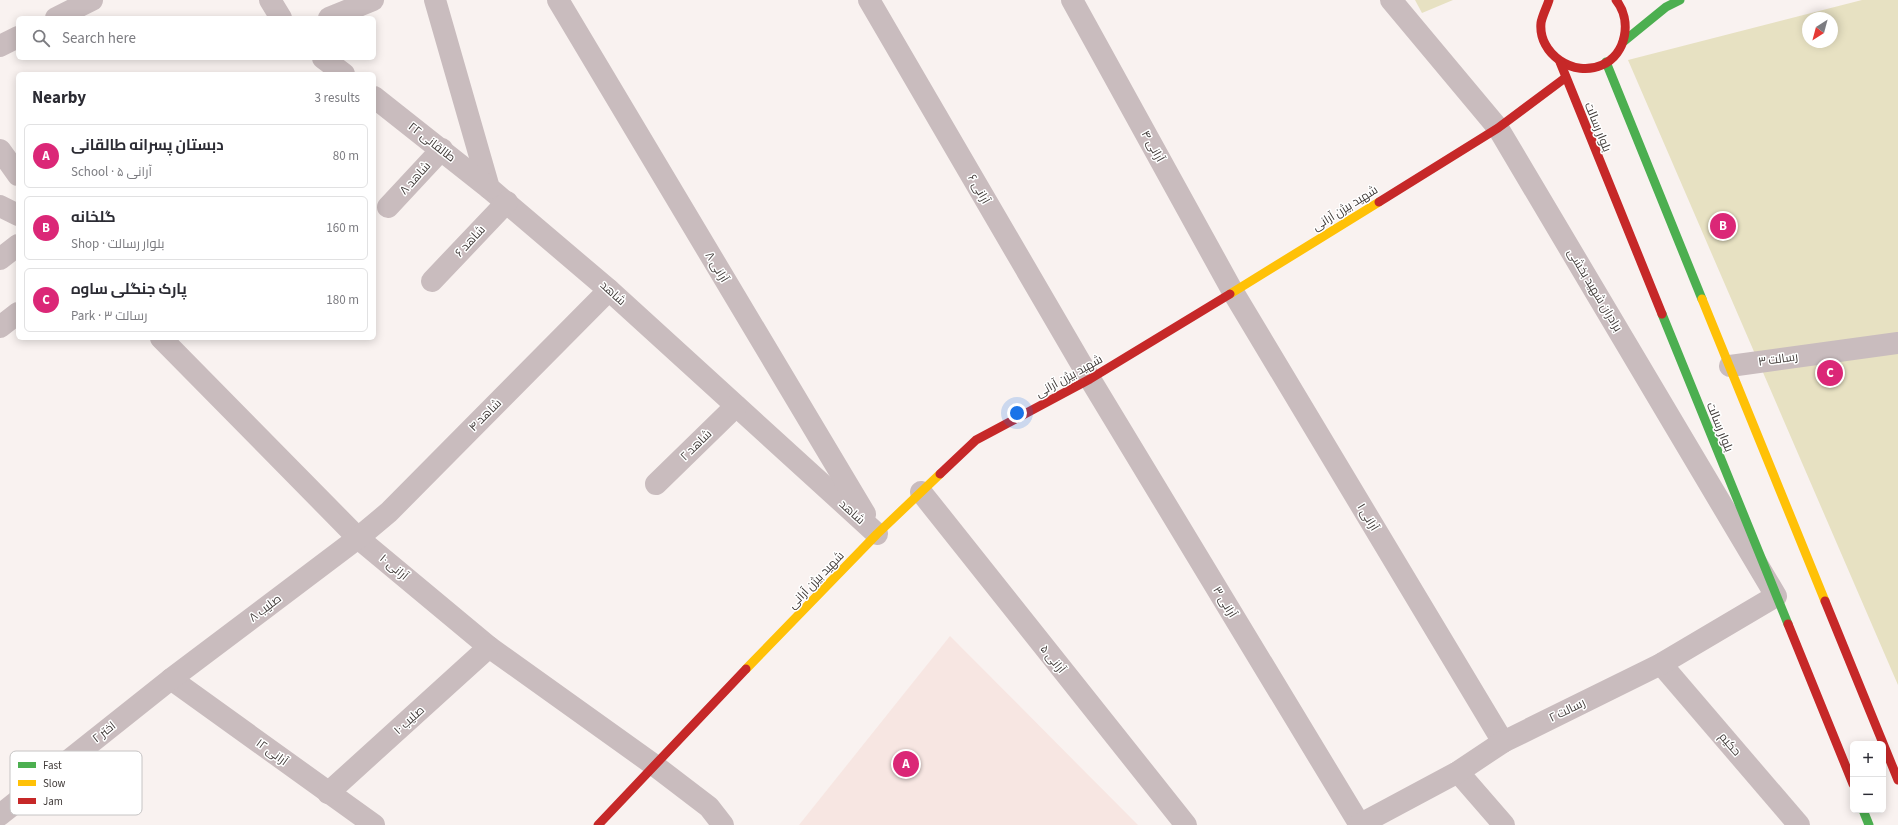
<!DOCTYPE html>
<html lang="en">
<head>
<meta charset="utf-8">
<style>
  :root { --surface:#fff; --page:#f2f2f3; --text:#2b2b33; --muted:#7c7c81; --line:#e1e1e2; --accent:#db2777 }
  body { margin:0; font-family:"Source Sans 3",Cairo,sans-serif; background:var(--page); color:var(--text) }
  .controls { position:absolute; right:12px; bottom:12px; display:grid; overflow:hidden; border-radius:6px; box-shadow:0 2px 10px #0003 }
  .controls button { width:36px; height:36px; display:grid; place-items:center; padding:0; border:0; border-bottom:1px solid var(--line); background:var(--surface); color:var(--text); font:20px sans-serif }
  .compass { position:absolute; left:1802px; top:12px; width:36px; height:36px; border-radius:50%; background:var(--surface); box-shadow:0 2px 10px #0003; rotate:216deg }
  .you { position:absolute; left:1017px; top:413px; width:14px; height:14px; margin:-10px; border:3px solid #fff; border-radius:50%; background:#1a73e8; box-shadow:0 0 0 6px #1a73e833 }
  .badge { display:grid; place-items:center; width:26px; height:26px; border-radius:50%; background:var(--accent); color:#fff; font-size:13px; font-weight:700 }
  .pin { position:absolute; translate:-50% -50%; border:2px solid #fff; box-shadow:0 1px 4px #0006 }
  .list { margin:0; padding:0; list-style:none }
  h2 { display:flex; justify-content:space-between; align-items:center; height:52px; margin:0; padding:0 16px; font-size:17px }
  h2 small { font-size:13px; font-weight:400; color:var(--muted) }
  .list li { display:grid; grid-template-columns:26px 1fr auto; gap:12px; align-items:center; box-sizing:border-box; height:64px; margin:0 8px 8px; padding:0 8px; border:1px solid var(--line); border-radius:6px }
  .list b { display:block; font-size:15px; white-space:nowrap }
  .list p { margin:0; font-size:13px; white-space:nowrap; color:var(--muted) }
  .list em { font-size:13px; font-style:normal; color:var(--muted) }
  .icon { flex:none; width:22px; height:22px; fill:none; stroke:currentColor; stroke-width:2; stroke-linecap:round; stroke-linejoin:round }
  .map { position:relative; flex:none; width:1898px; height:825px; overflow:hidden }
  .search { position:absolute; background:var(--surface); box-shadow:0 2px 10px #0003; left:16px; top:16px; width:360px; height:44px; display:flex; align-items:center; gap:10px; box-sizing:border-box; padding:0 14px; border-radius:6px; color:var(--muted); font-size:15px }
  .panel { position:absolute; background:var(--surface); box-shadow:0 2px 10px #0003; left:16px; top:72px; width:360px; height:268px; border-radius:6px }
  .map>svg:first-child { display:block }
</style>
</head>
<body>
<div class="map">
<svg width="1898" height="825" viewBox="0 0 1898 825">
  <rect width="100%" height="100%" fill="#f9f2f0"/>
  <polygon fill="#f7e6e2" points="950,636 1138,825 799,825"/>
  <g fill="#e7e1c2" fill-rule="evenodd">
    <polygon points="1415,0 1453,0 1422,13"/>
    <path d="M1862,0H1898V685L1628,60ZM1808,18H1832V42H1808Z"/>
  </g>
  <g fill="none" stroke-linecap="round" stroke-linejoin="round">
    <g stroke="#c9bcbe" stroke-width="22">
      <polyline points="270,0 281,18"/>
      <polyline points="435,0 489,188 609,290 877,534"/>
      <polyline points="558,0 865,514"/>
      <polyline points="869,0 1090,379 1360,825"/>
      <polyline points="1072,0 1233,292 1503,742"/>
      <polyline points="56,18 92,0"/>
      <polyline points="329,18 373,0"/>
      <polyline points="0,46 18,37"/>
      <polyline points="323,58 344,74"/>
      <polyline points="374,97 489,188"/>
      <polyline points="0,150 18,175"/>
      <polyline points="0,206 18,215"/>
      <polyline points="388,207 442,149"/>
      <polyline points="0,259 18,245"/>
      <polyline points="432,281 507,202"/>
      <polyline points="0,327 18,313"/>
      <polyline points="161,338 358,538 489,647 654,765 709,807 723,825"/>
      <polyline points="1730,366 1898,343"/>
      <polyline points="656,484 736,406"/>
      <polyline points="921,492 1186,825"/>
      <polyline points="1661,664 1799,825"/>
      <polyline points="171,679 374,825"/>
      <polyline points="1458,772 1504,825"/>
      <polyline points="328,793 489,647"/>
      <polyline points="0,815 171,679 358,538 389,512 609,290"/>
      <polyline points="1359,825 1458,772 1503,742 1661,664 1776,596 1498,128 1391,0"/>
    </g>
    <g stroke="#4caf50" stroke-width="9">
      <polyline points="1623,42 1666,7 1680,0"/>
      <polyline points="1606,62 1702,299"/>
      <polyline points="1662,314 1788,624"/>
      <polyline points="1863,810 1869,825"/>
    </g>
    <g stroke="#ffc107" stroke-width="9">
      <polyline points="1230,294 1379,202"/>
      <polyline points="1702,299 1825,601"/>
      <polyline points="746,669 877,534 940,474"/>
    </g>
    <g stroke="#c62828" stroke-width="9">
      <path d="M1549,0C1547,7 1542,16 1541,23C1538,54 1574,78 1602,65C1627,54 1632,20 1616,0"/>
      <polyline points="1560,62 1662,314"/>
      <polyline points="1379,202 1498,128 1565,78"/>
      <polyline points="940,474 976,440 1090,379 1230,294"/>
      <polyline points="1825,601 1898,780"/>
      <polyline points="1788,624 1853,784"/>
      <polyline points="598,825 746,669"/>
    </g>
  </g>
  <g text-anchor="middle" stroke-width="3" stroke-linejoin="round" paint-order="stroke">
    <g font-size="12" fill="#413b39" stroke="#fff">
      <text transform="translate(1598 127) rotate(68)" y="4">بلوار رسالت</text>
      <text transform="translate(432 142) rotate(38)" y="4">طالقانی ۲۲</text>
      <text transform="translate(1153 146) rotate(61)" y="4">آرانی ۴</text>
      <text transform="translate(415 178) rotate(-48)" y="4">شاهد ۸</text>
      <text transform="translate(979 189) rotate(60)" y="4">آرانی ۶</text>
      <text transform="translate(1345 208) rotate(-32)" y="4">شهید بیژن آرانی</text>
      <text transform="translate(470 241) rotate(-47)" y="4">شاهد ۶</text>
      <text transform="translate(717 267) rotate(59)" y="4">آرانی ۸</text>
      <text transform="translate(1595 290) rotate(59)" y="4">برادران شهید بخشی</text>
      <text transform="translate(613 293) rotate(42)" y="4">شاهد</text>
      <text transform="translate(1778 359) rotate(-8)" y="4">رسالت ۳</text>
      <text transform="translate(1069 376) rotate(-29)" y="4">شهید بیژن آرانی</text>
      <text transform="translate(485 415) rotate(-45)" y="4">شاهد ۴</text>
      <text transform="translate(1720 427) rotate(68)" y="4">بلوار رسالت</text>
      <text transform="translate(696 445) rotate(-44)" y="4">شاهد ۲</text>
      <text transform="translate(852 512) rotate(42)" y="4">شاهد</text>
      <text transform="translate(1368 517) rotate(59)" y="4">آرانی ۱</text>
      <text transform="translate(394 567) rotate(40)" y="4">آرانی ۱۰</text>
      <text transform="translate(816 580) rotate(-46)" y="4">شهید بیژن آرانی</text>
      <text transform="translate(1225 602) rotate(59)" y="4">آرانی ۳</text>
      <text transform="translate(265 608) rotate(-37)" y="4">صلیب ۸</text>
      <text transform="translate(1053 659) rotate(51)" y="4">آرانی ۵</text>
      <text transform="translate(1567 710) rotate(-26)" y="4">رسالت ۲</text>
      <text transform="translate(409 720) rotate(-42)" y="4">صلیب ۱۰</text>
      <text transform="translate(104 732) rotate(-38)" y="4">اختر ۲</text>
      <text transform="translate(1730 744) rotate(49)" y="4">حکیم</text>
      <text transform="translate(272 752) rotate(36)" y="4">آرانی ۱۲</text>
    </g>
  </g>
  <rect x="10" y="751" width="132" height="64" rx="6" fill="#fff" stroke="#c6c4c4" stroke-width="1"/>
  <rect x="18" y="762" width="18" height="6" fill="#4caf50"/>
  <rect x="18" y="780" width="18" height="6" fill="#ffc107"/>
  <rect x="18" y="798" width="18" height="6" fill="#c62828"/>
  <g font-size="11" fill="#413b39">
    <text x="43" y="769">Fast</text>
    <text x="43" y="787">Slow</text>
    <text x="43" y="805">Jam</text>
  </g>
</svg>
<div class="controls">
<button>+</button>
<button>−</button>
</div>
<svg class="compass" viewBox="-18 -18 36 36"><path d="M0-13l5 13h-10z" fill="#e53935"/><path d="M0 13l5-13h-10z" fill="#7c7c81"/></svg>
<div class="you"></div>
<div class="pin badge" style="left:906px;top:764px">A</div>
<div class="pin badge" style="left:1723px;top:226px">B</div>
<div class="pin badge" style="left:1830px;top:373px">C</div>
<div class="search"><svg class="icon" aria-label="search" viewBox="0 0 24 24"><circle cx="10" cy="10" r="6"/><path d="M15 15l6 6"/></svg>Search here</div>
<section class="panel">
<h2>Nearby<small>3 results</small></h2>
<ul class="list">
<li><span class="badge">A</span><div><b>دبستان پسرانه طالقانی</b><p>School · آرانی ۵</p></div><em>80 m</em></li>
<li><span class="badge">B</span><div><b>گلخانه</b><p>Shop · بلوار رسالت</p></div><em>160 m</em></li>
<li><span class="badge">C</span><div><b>پارک جنگلی ساوه</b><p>Park · رسالت ۳</p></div><em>180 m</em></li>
</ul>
</section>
</div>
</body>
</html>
